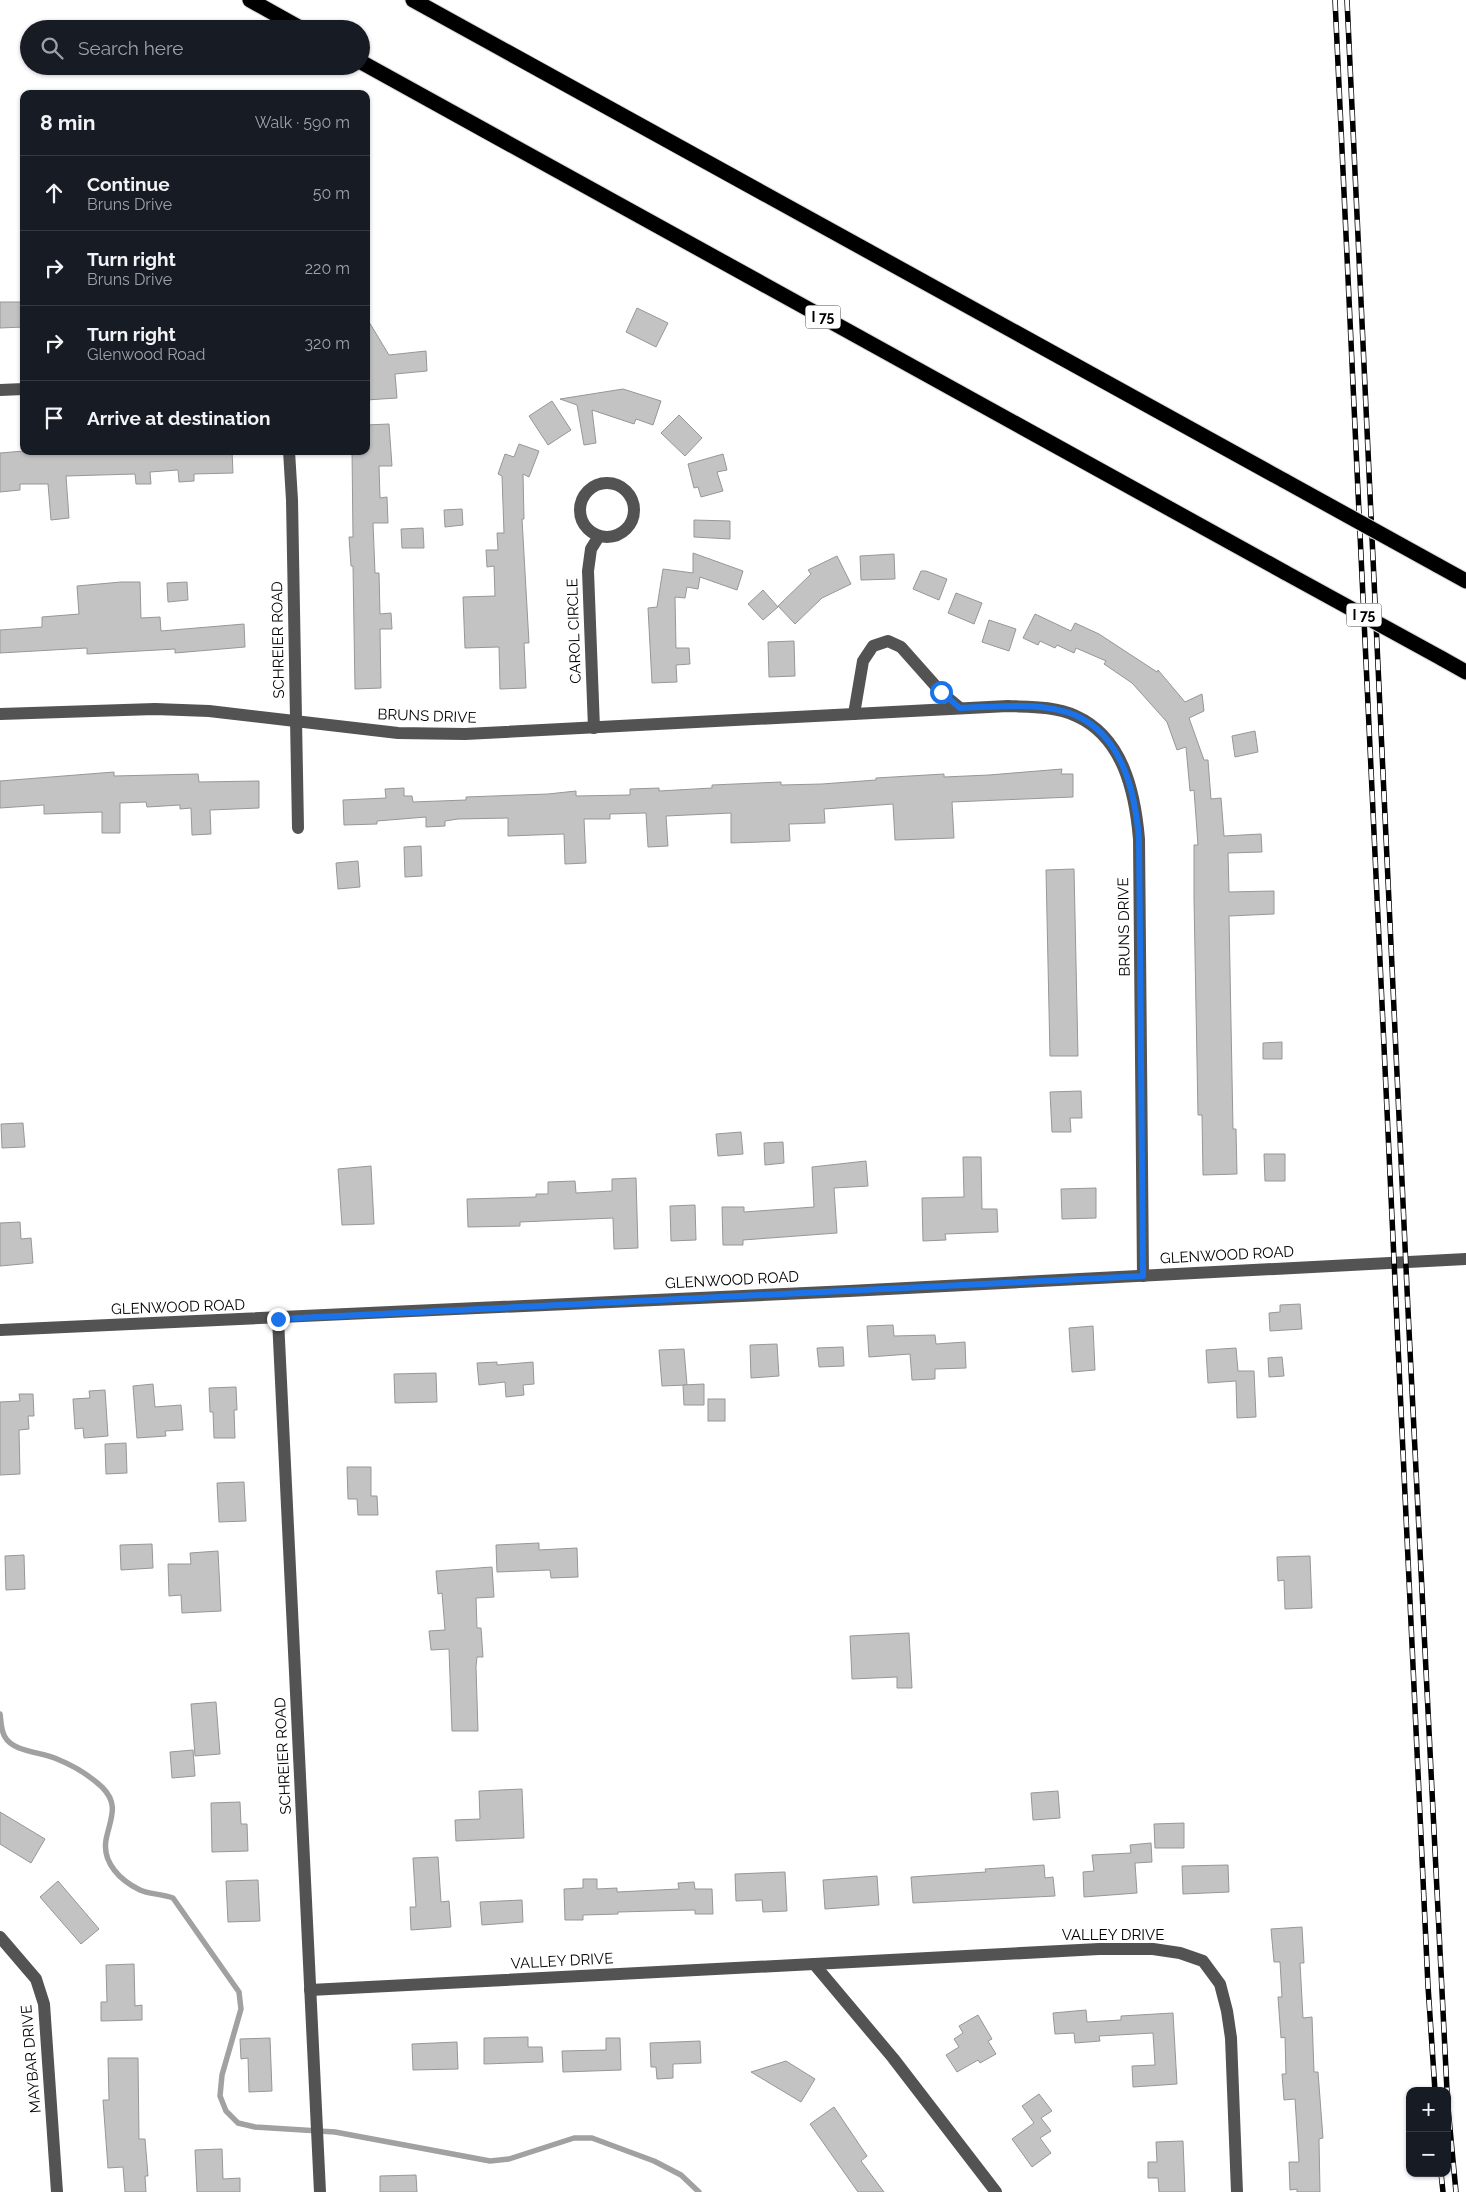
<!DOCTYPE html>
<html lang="en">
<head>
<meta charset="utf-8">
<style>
  :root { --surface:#171b24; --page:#20242c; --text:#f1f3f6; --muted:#9ea1a6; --line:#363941 }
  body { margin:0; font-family:Raleway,sans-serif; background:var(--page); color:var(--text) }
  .controls { position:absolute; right:15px; bottom:15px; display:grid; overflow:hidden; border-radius:10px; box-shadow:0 1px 4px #0004 }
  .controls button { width:45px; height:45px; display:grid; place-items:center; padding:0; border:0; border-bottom:1px solid var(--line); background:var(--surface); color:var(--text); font:25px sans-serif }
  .stop { position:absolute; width:15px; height:15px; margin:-11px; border:4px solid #1a73e8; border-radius:50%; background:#fff }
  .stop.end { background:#1a73e8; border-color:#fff; box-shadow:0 1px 5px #0008 }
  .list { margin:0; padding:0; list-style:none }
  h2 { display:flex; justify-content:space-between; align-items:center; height:65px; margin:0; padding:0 20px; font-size:21px }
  h2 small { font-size:16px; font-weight:400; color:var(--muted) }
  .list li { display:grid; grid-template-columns:32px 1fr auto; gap:15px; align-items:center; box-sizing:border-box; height:75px; padding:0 20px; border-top:1px solid var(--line) }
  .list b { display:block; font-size:19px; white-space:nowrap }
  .list p { margin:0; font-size:16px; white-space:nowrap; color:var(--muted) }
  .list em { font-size:16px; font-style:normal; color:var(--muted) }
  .icon { flex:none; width:28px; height:28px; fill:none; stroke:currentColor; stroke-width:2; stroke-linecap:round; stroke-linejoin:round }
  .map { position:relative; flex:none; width:1466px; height:2192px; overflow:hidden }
  .search { position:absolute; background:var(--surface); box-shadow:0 1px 4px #0004; left:20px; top:20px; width:350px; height:55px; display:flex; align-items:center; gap:12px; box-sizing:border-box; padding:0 18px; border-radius:28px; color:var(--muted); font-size:19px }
  .panel { position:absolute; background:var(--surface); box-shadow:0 1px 4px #0004; left:20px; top:90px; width:350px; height:365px; border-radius:10px }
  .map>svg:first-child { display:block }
</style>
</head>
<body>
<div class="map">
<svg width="1466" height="2192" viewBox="0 0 1466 2192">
  <rect width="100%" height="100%" fill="#fff"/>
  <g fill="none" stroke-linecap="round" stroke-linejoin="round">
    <path stroke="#a1a1a1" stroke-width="5.5" d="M0,1714C1,1721 1,1731 5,1737C13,1752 42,1752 57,1759C72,1765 90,1776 102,1787C120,1805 110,1819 106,1840C102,1863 121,1881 140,1890C148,1894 163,1894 173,1898L239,1992L241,2009L222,2075L220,2096L226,2111L238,2123L255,2127L335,2132L490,2161L509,2159L574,2138H592L654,2161L681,2175L699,2192"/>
  </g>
  <g fill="#c3c3c3" stroke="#979797">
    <polygon points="0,302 24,302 24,327 0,328"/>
    <polygon points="637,308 668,323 656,347 626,332"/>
    <polygon points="366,317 389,355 426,351 427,371 395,374 397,398 366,400"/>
    <polygon points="623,389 661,401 653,425 636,419 634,424 592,410 596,443 584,445 577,405 560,399"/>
    <polygon points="552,401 571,430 548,445 529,416"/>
    <polygon points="679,415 702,438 685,456 661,433"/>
    <polygon points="389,424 392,466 379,466 380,498 387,497 388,523 373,523 375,573 379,573 380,614 391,613 392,629 380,629 381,688 355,689 353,566 351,566 349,537 353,537 352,451 366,451 366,425"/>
    <polygon points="519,444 539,451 529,477 523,474 524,519 522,519 529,643 524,643 526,688 500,689 499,647 465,648 463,597 495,596 494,566 487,567 486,550 498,550 497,533 504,533 502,476 498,474 505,454 514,457"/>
    <polygon points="24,451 232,451 233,473 194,474 194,481 179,482 178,470 150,472 151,484 136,484 135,474 66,476 69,518 51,520 48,484 20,484 20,490 0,492 0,453"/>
    <polygon points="723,454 727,470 717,472 723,491 701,497 698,487 694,488 688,464"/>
    <polygon points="462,509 463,525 445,527 444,510"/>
    <polygon points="694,520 730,521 730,539 694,537"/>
    <polygon points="423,528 424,548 402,548 401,529"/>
    <polygon points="693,553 743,571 737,590 700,577 698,589 687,587 685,598 675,597 676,648 689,648 690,664 676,665 677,682 652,683 648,608 657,607 663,569 693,573"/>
    <polygon points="894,554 895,579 861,580 860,556"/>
    <polygon points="837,556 851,584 822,598 795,624 778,606 811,574 808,570"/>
    <polygon points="921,571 926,571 947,579 939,600 913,589"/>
    <polygon points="121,582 140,582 141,618 160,617 161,631 244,624 245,647 175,653 175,649 87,654 87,648 0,653 0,630 42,627 42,617 79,614 77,586"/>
    <polygon points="187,582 188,600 168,602 167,583"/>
    <polygon points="763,590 778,607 763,620 748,604"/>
    <polygon points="956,593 982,603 974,624 948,613"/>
    <polygon points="1035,614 1071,631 1075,623 1099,634 1157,672 1158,670 1185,702 1202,694 1204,711 1189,718 1204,760 1208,760 1211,799 1221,798 1224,836 1261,834 1262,852 1228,853 1229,892 1274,891 1274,914 1229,916 1233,1129 1236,1129 1237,1174 1203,1175 1202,1115 1198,1115 1194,898 1194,845 1198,845 1194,790 1190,791 1186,747 1177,750 1167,722 1132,683 1104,664 1106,661 1076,648 1074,653 1057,645 1055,648 1040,641 1038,645 1023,638"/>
    <polygon points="989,620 1016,629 1009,651 982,642"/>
    <polygon points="794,641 795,676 769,677 768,642"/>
    <polygon points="1255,731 1258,752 1235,757 1232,736"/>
    <polygon points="1062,769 1061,774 1073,774 1073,797 952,802 954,838 895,840 893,804 824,809 825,823 789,824 790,841 731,843 731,813 666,816 668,846 648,847 646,813 610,814 610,819 584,819 586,863 565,864 564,834 508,836 508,818 458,819 445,821 445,826 426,827 426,817 377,821 377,824 344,825 343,800 386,798 385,789 404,788 404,796 412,796 413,802 466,800 466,797 548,794 576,791 576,796 630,795 630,789 659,788 659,791 712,788 712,785 781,782 781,785 822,784 876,780 876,778 944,774 944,777 989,775"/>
    <polygon points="114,772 114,776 198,774 199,782 259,781 259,808 210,810 211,834 192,835 191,808 180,809 180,805 147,807 146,802 120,803 120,833 102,833 102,812 44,814 44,805 0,808 0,781"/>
    <polygon points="421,846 422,876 405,877 404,847"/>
    <polygon points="358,861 360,887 338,889 336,863"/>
    <polygon points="1074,869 1078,1056 1050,1056 1046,870"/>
    <polygon points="1282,1042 1282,1059 1263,1059 1263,1043"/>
    <polygon points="1081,1091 1082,1118 1070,1118 1071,1132 1052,1132 1050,1092"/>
    <polygon points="23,1123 25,1147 2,1148 1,1124"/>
    <polygon points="741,1132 743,1154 718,1156 716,1134"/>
    <polygon points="783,1142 784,1163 765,1165 764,1143"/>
    <polygon points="1264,1154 1285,1154 1285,1181 1265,1181"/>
    <polygon points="963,1157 981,1157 982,1209 997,1209 998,1232 945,1234 946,1240 923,1241 922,1198 964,1197"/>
    <polygon points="866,1161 868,1186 834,1188 837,1233 743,1240 743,1245 723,1245 722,1207 744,1207 744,1212 814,1207 812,1167"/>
    <polygon points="371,1166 374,1224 342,1225 338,1169"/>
    <polygon points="636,1178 638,1248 614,1249 613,1218 520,1222 520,1226 468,1227 467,1199 536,1197 536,1194 548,1194 548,1182 575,1181 576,1193 612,1191 612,1179"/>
    <polygon points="1096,1188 1096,1218 1062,1219 1061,1189"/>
    <polygon points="695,1205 696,1240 671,1241 670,1206"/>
    <polygon points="20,1222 21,1239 31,1238 33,1263 0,1266 0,1223"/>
    <polygon points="1300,1304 1302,1329 1270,1331 1269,1313 1280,1312 1280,1305"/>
    <polygon points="893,1325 894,1336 935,1335 936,1344 965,1342 966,1368 935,1369 935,1379 912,1380 910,1354 869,1357 867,1326"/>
    <polygon points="1093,1326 1095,1370 1072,1372 1069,1328"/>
    <polygon points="777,1344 779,1376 751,1378 750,1345"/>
    <polygon points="843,1347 844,1366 819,1367 817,1348"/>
    <polygon points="1236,1348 1238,1371 1254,1371 1256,1417 1237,1418 1236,1381 1208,1383 1206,1350"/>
    <polygon points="684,1349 687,1385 662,1386 659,1350"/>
    <polygon points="1282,1357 1284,1376 1269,1377 1268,1358"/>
    <polygon points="497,1362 497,1365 533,1362 534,1384 523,1385 524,1395 506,1397 505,1382 479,1385 477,1363"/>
    <polygon points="436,1373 437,1402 395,1403 394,1374"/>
    <polygon points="153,1384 155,1407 181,1405 183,1430 165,1431 166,1436 137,1438 133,1386"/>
    <polygon points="704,1384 704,1405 684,1405 683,1385"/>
    <polygon points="236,1387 237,1410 234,1410 235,1438 214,1438 213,1412 210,1412 209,1388"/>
    <polygon points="105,1390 108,1436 84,1438 83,1428 75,1429 73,1399 90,1398 89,1391"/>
    <polygon points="19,1394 33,1394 34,1416 28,1416 29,1429 19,1430 20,1474 0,1475 0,1402 20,1401"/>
    <rect x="708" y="1399" width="17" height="22"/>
    <polygon points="126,1443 127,1473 106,1474 105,1444"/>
    <polygon points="347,1467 371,1467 371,1496 377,1496 378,1515 358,1515 357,1499 348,1499"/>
    <polygon points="244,1482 246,1521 219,1522 217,1483"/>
    <polygon points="539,1543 539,1550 577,1548 578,1577 551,1578 550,1570 497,1572 496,1545"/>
    <polygon points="152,1544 153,1568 121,1570 120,1545"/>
    <polygon points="218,1551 221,1611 182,1613 181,1595 169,1596 168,1564 191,1564 190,1553"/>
    <polygon points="24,1555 25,1589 6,1590 5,1556"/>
    <polygon points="1310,1556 1312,1608 1285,1609 1284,1580 1278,1581 1277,1557"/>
    <polygon points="492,1567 494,1597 476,1598 477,1628 481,1628 483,1657 477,1657 476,1667 478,1731 452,1731 449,1649 431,1650 429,1631 445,1630 442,1593 438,1594 436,1571"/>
    <polygon points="909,1633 912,1688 897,1688 897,1677 852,1679 850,1636"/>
    <polygon points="216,1702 220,1754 195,1756 191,1704"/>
    <polygon points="193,1750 195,1776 172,1778 170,1752"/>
    <polygon points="522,1789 524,1838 456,1841 455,1820 480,1819 479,1791"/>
    <polygon points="1058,1791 1060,1818 1033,1820 1031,1793"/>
    <polygon points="240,1802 241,1824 247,1824 248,1851 212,1852 211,1803"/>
    <polygon points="0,1812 45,1839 31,1863 0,1844"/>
    <polygon points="1184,1823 1184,1848 1155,1848 1154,1824"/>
    <polygon points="1151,1843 1152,1862 1135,1863 1137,1893 1084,1897 1083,1872 1094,1871 1092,1855 1131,1853 1130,1845"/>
    <polygon points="438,1857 441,1902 449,1901 451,1927 411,1930 410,1907 416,1907 413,1858"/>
    <polygon points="1044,1865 1045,1878 1053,1877 1055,1896 913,1903 911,1877 986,1872 985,1869"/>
    <polygon points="1228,1865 1229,1892 1183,1894 1182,1866"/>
    <polygon points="785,1872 787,1911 763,1912 762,1900 736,1901 735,1874"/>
    <polygon points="877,1876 879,1905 825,1909 823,1880"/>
    <polygon points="583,1879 597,1879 597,1889 617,1888 617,1892 679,1889 678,1883 694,1882 695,1889 712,1889 713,1914 695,1914 695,1910 618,1912 618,1914 583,1915 583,1920 565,1920 564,1889 583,1888"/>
    <polygon points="258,1880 260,1921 228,1922 226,1881"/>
    <polygon points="58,1881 99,1929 81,1944 40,1897"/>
    <polygon points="522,1900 523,1922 482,1925 480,1902"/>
    <polygon points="1302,1927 1304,1963 1300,1963 1303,2018 1312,2017 1314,2072 1318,2072 1323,2138 1319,2139 1320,2192 1297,2192 1297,2189 1290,2190 1289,2162 1299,2162 1295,2099 1284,2100 1282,2074 1286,2074 1285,2037 1281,2038 1278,1997 1282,1997 1280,1962 1274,1962 1271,1929"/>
    <polygon points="134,1964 135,2006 142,2005 142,2020 101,2021 101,2002 107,2002 106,1965"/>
    <polygon points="1086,2010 1087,2022 1121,2020 1121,2016 1173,2013 1177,2084 1133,2087 1132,2066 1155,2065 1153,2033 1099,2036 1100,2041 1075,2043 1074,2033 1055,2034 1053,2013"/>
    <polygon points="978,2015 992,2039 988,2041 996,2054 980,2063 978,2060 957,2072 946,2055 959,2047 954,2039 963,2033 959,2026"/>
    <polygon points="528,2037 528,2047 542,2047 543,2062 484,2064 484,2038"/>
    <polygon points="270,2038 272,2091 249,2092 248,2058 241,2059 240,2039"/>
    <polygon points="606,2038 620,2038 621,2070 563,2072 562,2051 606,2050"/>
    <polygon points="700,2041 701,2063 673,2064 673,2078 657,2079 656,2067 651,2067 650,2043"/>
    <polygon points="457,2042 458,2069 413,2070 412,2044"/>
    <polygon points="108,2058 138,2058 139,2139 145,2139 148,2176 145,2176 146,2192 125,2192 123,2167 108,2168 103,2100 109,2100"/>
    <polygon points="786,2061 815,2079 801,2102 751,2072"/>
    <polygon points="1039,2094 1052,2111 1041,2118 1051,2131 1040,2138 1051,2153 1032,2167 1012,2139 1034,2123 1022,2106"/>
    <polygon points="834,2107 867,2156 861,2161 884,2192 858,2192 810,2124"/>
    <polygon points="1183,2141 1185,2192 1159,2192 1158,2178 1148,2178 1148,2162 1157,2162 1156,2142"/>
    <polygon points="222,2149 223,2179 240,2178 240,2192 197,2192 195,2150"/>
    <polygon points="416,2175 417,2192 380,2192 380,2176"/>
  </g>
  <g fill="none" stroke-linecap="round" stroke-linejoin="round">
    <defs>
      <g id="highway">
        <polyline points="250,0 302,29"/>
        <polyline points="413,0 1285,481"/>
        <polyline points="361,62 1286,573"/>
        <polyline points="1437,565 1466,581"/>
        <polyline points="1441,658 1466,672"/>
      </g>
    </defs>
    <use href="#highway" stroke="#dbdbdb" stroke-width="17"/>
    <g stroke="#535353" stroke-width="12">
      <polyline points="0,390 24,389"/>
      <polyline points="289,451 292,500 298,828"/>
      <circle cx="607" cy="510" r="27"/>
      <path d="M0,714L155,709L209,711L398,733L465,734L1008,706C1029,707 1055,706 1076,716C1123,737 1135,792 1139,839L1143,1276"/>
      <polyline points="854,714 863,661 873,646 888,641 901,647 941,692 960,708"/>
      <polyline points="594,728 588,571 591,549 599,536"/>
      <polyline points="278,1319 320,2192"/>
      <polyline points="0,1330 849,1291 1466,1259"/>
      <polyline points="0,1937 36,1979 44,2004 57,2192"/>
      <polyline points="310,1990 814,1964"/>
      <polyline points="996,2192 893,2058 814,1964 1099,1949 1153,1949 1180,1953 1203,1961 1220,1984 1227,2011 1231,2038 1237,2192"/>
    </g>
    <use href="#highway" stroke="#000" stroke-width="15"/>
    <defs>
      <g id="rail">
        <polyline points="1335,0 1428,1986 1435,2091"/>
        <polyline points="1347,0 1408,1310 1447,2091"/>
        <polyline points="1447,2097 1456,2192"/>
        <polyline points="1441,2173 1443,2192"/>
      </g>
    </defs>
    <use href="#rail" stroke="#000" stroke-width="5.5"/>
    <use href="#rail" stroke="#fff" stroke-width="4" stroke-dasharray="11" stroke-linecap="butt"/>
    <defs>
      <g id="highway-bridge">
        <polyline points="1285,481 1437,565"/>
        <polyline points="1286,573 1441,658"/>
      </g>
    </defs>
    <use href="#highway-bridge" stroke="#dbdbdb" stroke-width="17" stroke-linecap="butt"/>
    <use href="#highway-bridge" stroke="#000" stroke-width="15"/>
  </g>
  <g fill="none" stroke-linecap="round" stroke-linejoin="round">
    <path stroke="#1a73e8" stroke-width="6" d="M278,1319L1143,1276L1139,839C1135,793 1123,736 1075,715C1041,701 997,707 960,708L941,692"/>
  </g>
  <g text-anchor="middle" stroke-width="4.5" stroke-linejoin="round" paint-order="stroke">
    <g fill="#fff" stroke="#4c4c4c" stroke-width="1">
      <rect x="805.5" y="305.5" width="35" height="23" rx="4"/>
      <rect x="1346.5" y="603.5" width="35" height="23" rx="4"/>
    </g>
    <g font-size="14" font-weight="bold" fill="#000">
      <text x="823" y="322">I 75</text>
      <text x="1364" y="620">I 75</text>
    </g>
    <g font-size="15" fill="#000" stroke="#fff">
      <text transform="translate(574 631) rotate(-92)" y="5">CAROL CIRCLE</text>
      <text transform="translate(278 640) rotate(-91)" y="5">SCHREIER ROAD</text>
      <text transform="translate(427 716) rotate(2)" y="5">BRUNS DRIVE</text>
      <text transform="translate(1124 927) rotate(-91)" y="5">BRUNS DRIVE</text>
      <text transform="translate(1227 1255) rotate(-3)" y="5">GLENWOOD ROAD</text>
      <text transform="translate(732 1280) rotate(-3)" y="5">GLENWOOD ROAD</text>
      <text transform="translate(178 1307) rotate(-2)" y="5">GLENWOOD ROAD</text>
      <text transform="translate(283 1756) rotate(-93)" y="5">SCHREIER ROAD</text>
      <text x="1113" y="1940">VALLEY DRIVE</text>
      <text transform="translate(562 1961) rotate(-3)" y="5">VALLEY DRIVE</text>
      <text transform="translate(31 2059) rotate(-95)" y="5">MAYBAR DRIVE</text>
    </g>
  </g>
</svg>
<div class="controls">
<button>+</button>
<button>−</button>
</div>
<div class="stop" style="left:941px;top:692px"></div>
<div class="stop end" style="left:278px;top:1319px"></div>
<div class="search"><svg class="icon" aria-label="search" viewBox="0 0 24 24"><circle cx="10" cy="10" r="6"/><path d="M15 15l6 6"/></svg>Search here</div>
<section class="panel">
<h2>8 min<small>Walk · 590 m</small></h2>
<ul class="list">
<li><svg class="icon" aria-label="ahead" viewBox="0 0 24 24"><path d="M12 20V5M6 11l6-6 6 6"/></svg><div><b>Continue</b><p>Bruns Drive</p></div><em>50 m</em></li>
<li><svg class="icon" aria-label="right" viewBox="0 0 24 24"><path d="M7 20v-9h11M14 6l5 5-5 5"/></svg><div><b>Turn right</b><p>Bruns Drive</p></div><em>220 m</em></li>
<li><svg class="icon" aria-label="right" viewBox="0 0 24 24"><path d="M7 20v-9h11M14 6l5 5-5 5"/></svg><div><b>Turn right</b><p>Glenwood Road</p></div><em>320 m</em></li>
<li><svg class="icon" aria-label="arrive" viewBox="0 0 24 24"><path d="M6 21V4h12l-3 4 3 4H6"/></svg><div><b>Arrive at destination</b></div></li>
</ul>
</section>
</div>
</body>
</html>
